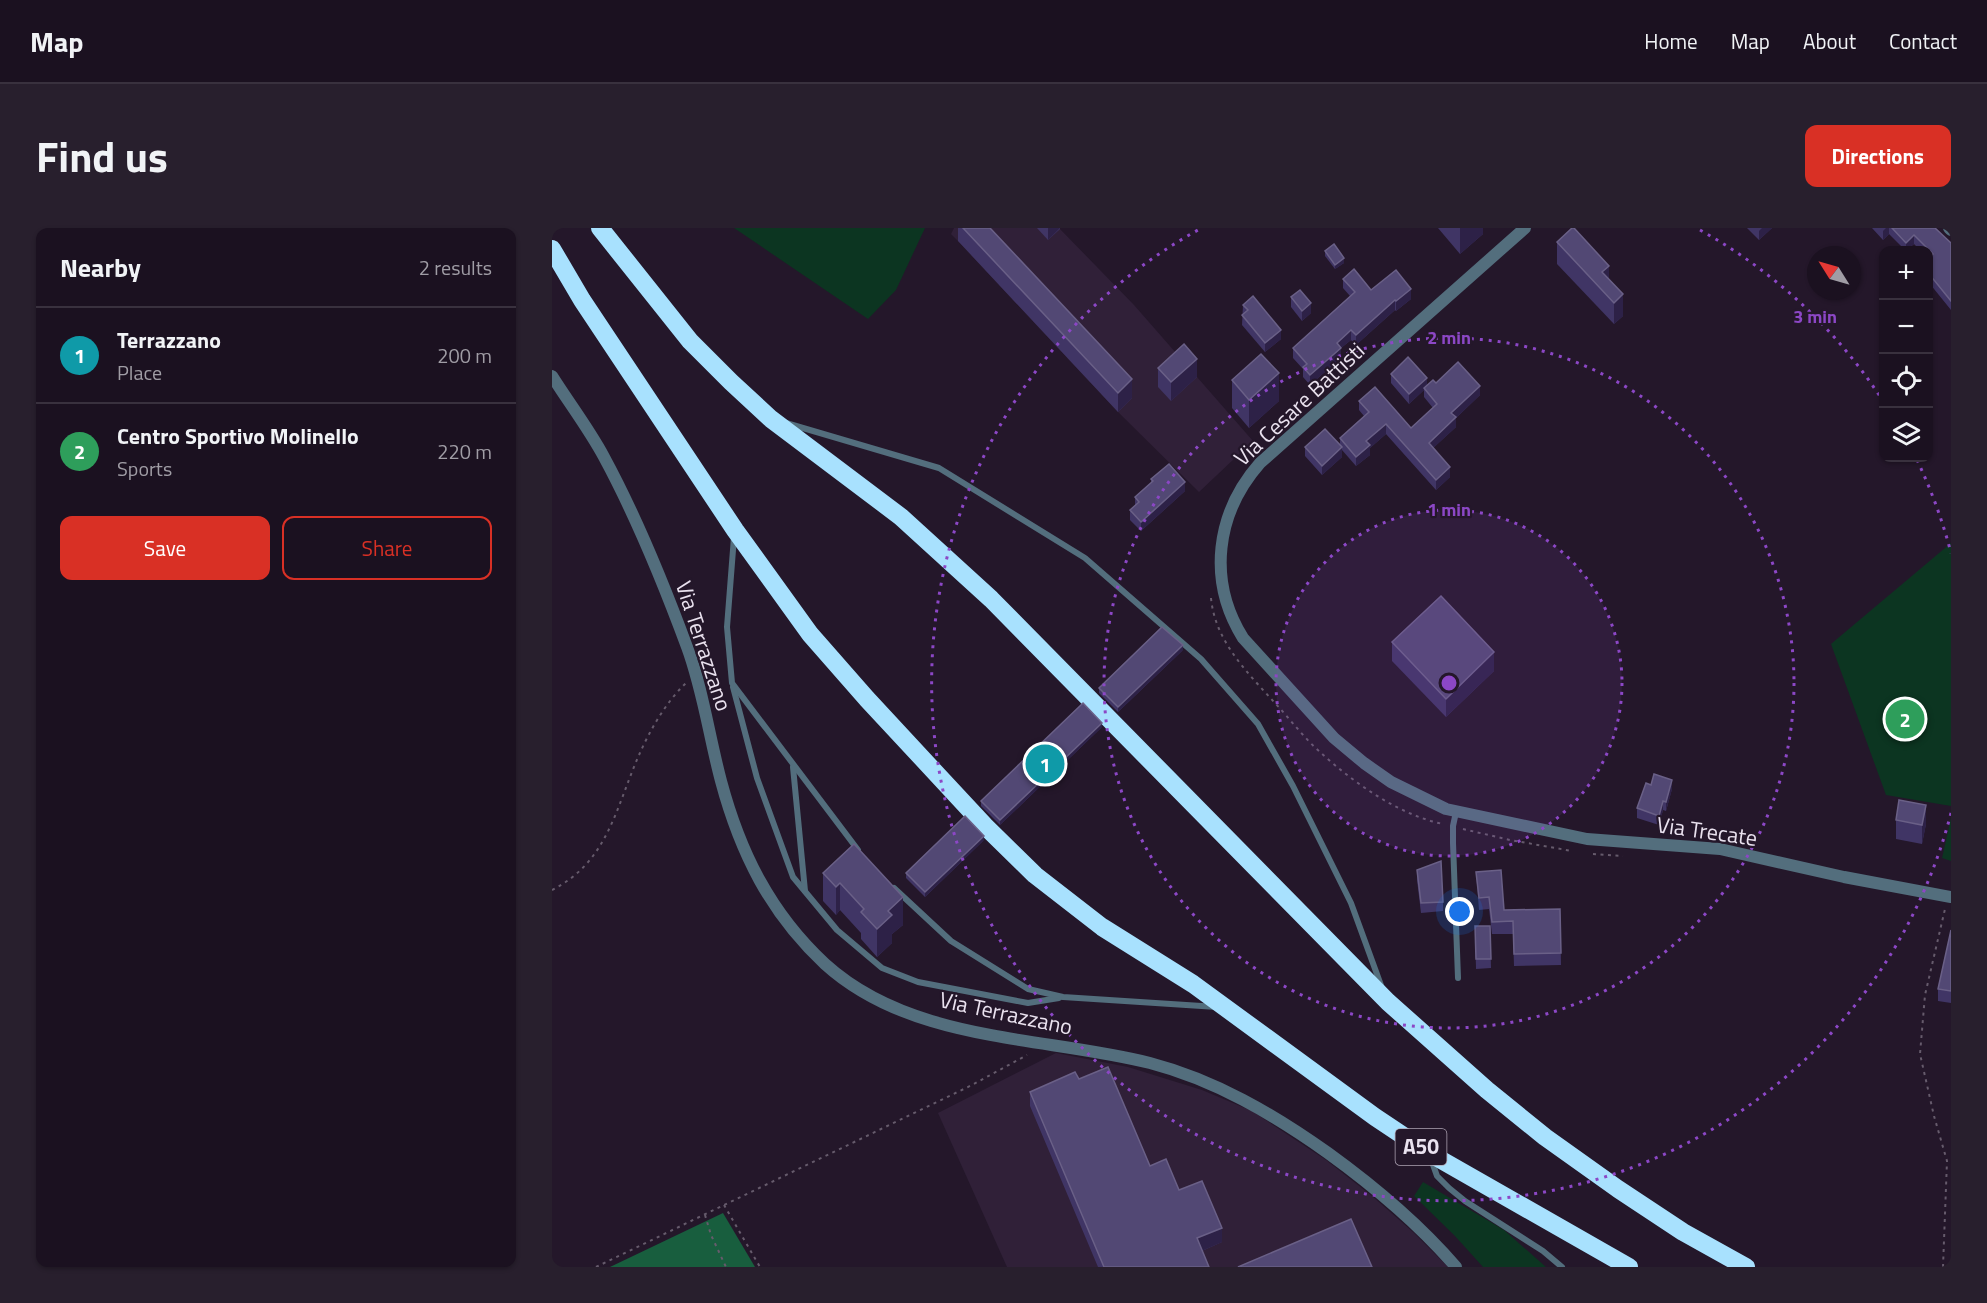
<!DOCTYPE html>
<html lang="en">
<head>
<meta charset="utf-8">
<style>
  :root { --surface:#1b1120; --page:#281f2d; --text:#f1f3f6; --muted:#a09da5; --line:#39313e; --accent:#d93025 }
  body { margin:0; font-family:"Titillium Web",sans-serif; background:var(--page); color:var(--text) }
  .controls { position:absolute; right:18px; top:18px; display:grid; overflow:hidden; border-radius:12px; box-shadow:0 2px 4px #0004 }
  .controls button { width:54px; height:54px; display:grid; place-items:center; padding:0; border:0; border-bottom:2px solid var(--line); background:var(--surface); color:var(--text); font:30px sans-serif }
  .compass { position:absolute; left:1255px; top:18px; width:54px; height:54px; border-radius:50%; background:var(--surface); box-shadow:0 2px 4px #0004; rotate:307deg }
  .you { position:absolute; left:908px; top:684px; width:21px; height:21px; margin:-15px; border:4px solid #fff; border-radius:50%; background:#1a73e8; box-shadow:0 0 0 9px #1a73e833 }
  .badge { display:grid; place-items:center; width:39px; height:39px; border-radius:50%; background:var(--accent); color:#fff; font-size:20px; font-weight:700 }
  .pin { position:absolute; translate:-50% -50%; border:3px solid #fff; box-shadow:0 2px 6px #0006 }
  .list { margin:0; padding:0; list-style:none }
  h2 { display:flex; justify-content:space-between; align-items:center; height:78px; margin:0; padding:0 24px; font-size:26px }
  h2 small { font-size:20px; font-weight:400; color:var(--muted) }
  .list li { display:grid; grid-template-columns:39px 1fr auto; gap:18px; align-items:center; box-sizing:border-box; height:96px; padding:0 24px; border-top:2px solid var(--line) }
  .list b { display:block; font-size:22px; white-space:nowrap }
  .list p { margin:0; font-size:20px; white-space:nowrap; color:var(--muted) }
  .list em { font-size:20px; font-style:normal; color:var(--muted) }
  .actions { display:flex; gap:12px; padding:18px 24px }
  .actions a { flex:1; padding:14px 0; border:2px solid var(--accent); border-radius:12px; text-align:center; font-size:21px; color:var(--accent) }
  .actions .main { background:var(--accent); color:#fff }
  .icon { flex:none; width:33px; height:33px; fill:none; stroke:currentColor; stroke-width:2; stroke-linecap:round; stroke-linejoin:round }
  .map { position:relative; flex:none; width:1399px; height:1039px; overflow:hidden; border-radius:12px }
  header { display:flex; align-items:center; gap:36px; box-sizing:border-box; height:84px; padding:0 30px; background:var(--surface); border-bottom:2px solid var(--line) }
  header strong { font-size:28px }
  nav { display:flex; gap:33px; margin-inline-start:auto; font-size:21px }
  .intro { display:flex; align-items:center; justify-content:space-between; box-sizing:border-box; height:144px; padding:0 36px }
  h1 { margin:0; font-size:42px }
  .button { padding:15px 27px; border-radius:12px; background:var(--accent); color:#fff; font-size:21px; font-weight:700 }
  main { display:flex; gap:36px; padding:0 36px }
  aside { flex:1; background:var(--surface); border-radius:12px; box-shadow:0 2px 4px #0004 }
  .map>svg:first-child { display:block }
</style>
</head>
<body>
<header>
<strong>Map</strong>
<nav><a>Home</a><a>Map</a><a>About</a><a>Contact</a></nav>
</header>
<div class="intro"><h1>Find us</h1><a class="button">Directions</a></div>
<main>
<aside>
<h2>Nearby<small>2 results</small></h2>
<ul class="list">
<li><span class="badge" style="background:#0f9aa8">1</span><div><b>Terrazzano</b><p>Place</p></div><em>200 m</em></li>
<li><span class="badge" style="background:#2e9e5b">2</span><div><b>Centro Sportivo Molinello</b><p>Sports</p></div><em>220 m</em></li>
</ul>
<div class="actions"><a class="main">Save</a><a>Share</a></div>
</aside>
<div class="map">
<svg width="1399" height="1039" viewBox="0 0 1399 1039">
  <rect width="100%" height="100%" fill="#24172a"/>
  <g fill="#302038">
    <polygon points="402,0 507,0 582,77 701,213 647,264 566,184 406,13 399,6"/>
    <polygon points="504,825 576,839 650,862 700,883 774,932 820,968 861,1004 896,1039 455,1039 386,885"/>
  </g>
  <g fill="#0c3521">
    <polygon points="182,0 373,0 344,62 316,91"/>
    <polygon points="1399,315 1399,578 1334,567 1279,416"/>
    <polygon points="1399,590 1399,633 1390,630"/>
    <polygon points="871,954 952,1002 994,1039 931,1039 903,1008 862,968"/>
  </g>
  <polygon fill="#185e3e" points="171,985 203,1039 58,1039"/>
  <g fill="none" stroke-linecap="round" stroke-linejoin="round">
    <g stroke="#665b6c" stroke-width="2" stroke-dasharray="3 4.5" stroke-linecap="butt">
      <path d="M659,370C663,413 695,444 722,474C738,491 752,510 769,525C802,555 847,587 891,596"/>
      <polyline points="911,601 958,612 1020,623"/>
      <polyline points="1041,626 1071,628"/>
      <path d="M0,662C56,634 64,579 87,527C98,502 114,474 134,455"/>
      <polyline points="172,977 208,1039"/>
      <polyline points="153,987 159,1007 174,1039"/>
      <polyline points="44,1039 420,857 475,827"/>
      <polyline points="1391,1039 1395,933 1382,888 1368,826 1373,767 1393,681"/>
    </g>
    <g stroke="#536e7d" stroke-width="6">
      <polyline points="234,195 387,240 533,330 649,431 706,496 741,558 799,675 830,760"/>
      <polyline points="182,309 175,399 180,455 306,622"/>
      <polyline points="181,459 205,550 241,649 285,702 330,740 366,754 476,775 507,770"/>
      <polyline points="241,539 253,663"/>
      <polyline points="904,584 901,598 901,615 906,750"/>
      <polyline points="342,660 399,713 476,761 511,769 665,779"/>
      <polyline points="879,931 885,948 897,960 913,973 991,1023 1010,1039"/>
    </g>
    <g stroke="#536e7d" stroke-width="12">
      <path d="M973,0L708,235C664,285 655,352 691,410L782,510L812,535L839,554L894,581L1035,611L1168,621L1292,649L1399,669"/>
      <polyline points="1397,0 1399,2"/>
      <path d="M0,148C17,175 37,201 52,229C85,290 111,354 135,419C151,462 157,508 169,553C188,624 218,685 273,736C360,815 491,808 598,835C663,852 721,886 776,925C823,959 866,995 904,1039"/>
    </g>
    <g stroke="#a8e1fe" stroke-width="18">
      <polyline points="48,0 138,113 179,154 219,191 349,289 439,371 836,774 935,862 993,909 1066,961 1131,1004 1194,1039"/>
      <polyline points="0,21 30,72 183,302 258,406 315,471 433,598 483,647 550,699 641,756 823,889 877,925 1077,1039"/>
    </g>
  </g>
  <g fill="#403565">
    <polygon points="406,0 438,0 580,170 566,184 406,13"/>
    <polygon points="485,0 508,0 508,1 496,12"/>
    <polygon points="886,0 931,0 931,6 908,26"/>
    <polygon points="1195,0 1220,0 1207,12"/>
    <polygon points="1320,0 1383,0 1399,15 1399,82 1378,56 1377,57 1377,22 1368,22 1362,16 1355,22 1353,22 1337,6 1331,12"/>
    <polygon points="1005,14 1057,51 1071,88 1062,96 1005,36"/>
    <polygon points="773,23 792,35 783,41 773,28"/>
    <polygon points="791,51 819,62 859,71 844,83 843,82 804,117 799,112 789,120 789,130 758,157 751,149 751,141 741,130 741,120 798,68 791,60"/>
    <polygon points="739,69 759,85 750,93 739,79"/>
    <polygon points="691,77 729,111 713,124 690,97"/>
    <polygon points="606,140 645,149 619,173 606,159"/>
    <polygon points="839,146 875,157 884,155 928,167 904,190 904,199 881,220 898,249 884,262 834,206 818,220 818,227 804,238 790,222 790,229 770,247 753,228 753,219 788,217 788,210 812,188 807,182 807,173 859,200 881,180 872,169 872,162 857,176 839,155"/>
    <polygon points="680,152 727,173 697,200 680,180"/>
    <polygon points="599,251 633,263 589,303 578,292 578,282 583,278 583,269 599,255"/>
    <polygon points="840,414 942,443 894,489 840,433"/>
    <polygon points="631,422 566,484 547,465 547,460"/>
    <polygon points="550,499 448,597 429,578 429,573"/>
    <polygon points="1099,557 1120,561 1114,583 1111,582 1107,597 1085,590 1085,580"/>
    <polygon points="1344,592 1374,596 1370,616 1344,611"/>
    <polygon points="432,612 373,669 354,650 354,645"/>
    <polygon points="302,616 351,697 340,706 340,715 325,729 309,711 309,705 288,682 284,687 271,673 271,645"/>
    <polygon points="865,642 891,674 891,683 869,685 865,652"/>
    <polygon points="924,644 952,682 1008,681 1009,737 962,738 961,706 940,706 937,681 927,682"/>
    <polygon points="923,698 938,698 939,740 924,741"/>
    <polygon points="1399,702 1399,775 1386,773 1386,761"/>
    <polygon points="527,851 598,938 627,962 670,1014 650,1023 657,1039 546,1039 478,878 478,864"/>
  </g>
  <g fill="#2d2147">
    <polygon points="496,0 508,0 496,12"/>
    <polygon points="908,0 931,0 931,6 908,26"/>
    <polygon points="1210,0 1220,0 1207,12 1207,3"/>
    <polygon points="1334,0 1337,0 1337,6 1331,12 1331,3"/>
    <polygon points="1362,7 1362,16 1354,22 1354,15"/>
    <polygon points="792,30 792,35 783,41 783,37"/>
    <polygon points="1057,38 1057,59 1050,44"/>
    <polygon points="859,61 859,71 844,83 844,73"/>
    <polygon points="1071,66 1071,88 1062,96 1062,75"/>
    <polygon points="843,72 843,82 804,117 804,107"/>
    <polygon points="759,75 759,85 750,93 750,83"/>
    <polygon points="729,102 729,111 713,124 713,115"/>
    <polygon points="799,102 799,112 789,120 789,130 758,157 758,147 785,115"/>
    <polygon points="645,131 645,149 619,173 619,154"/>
    <polygon points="727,145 727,173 697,200 697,172"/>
    <polygon points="875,150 875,160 872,160 872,162 857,176 857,166"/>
    <polygon points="580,151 580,170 566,184 566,165"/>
    <polygon points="928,158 928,167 904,190 904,199 877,224 877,215 899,185"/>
    <polygon points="834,196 834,206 818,220 818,227 804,238 804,229 814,213"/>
    <polygon points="790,219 790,229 770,247 770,238"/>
    <polygon points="898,239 898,249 884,262 884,252"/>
    <polygon points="633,254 633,263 589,303 589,294"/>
    <polygon points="631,417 631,422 566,484 566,479"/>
    <polygon points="942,424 942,443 894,489 894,471"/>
    <polygon points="550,495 550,499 448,597 448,592"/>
    <polygon points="1120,552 1120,561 1114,583 1114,574"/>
    <polygon points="1111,573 1111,582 1107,597 1107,588"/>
    <polygon points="1374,577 1374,596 1370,616 1370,597"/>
    <polygon points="432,608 432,612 373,669 373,664"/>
    <polygon points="288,655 288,682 284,687 284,659"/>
    <polygon points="351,669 351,697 340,706 340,715 325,729 325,701 336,683"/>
    <polygon points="670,1000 670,1014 645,1025 645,1010"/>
  </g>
  <g fill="#524874" stroke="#6a6087" stroke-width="1.5">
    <polygon points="411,0 438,0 580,151 566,165"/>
    <polygon points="1020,0 1022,0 1057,38 1050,44 1071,66 1062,75 1005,14"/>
    <polygon points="1340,0 1383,0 1399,15 1399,73 1378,47 1377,48 1377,30 1381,26 1362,7 1354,15"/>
    <polygon points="782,16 792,30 783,37 773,23"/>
    <polygon points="802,41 819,62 844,42 859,61 844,73 843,72 804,107 799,102 785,115 789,120 758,147 751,139 755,136 741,120 803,64 791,51"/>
    <polygon points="748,62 759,75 750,83 739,69"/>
    <polygon points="701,68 729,102 713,115 690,87 696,82 691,77"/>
    <polygon points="632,116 645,131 619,154 606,140"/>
    <polygon points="709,126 727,145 697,172 680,152"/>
    <polygon points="856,129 875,150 857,166 839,146"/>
    <polygon points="906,134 928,158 899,185 904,189 877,215 898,239 884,252 834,196 814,213 818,217 804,229 788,210 817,184 807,173 823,159 859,200 885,176 872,160 881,152 884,155"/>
    <polygon points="773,201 790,219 770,238 753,219"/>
    <polygon points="617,236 633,254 589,294 578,282 587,274 583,269 601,253 599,251"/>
    <polygon points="889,368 942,424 894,471 840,414"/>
    <polygon points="610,399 631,417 566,479 547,460"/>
    <polygon points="531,475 550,495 448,592 429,573"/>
    <polygon points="1102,546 1120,552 1114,574 1111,573 1107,588 1085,580 1094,555 1099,557"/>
    <polygon points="1347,572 1374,577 1370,597 1344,592"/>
    <polygon points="413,588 432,608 373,664 354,645"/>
    <polygon points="302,616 351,669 336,683 340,687 325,701 309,684 312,681 288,655 284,659 271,645"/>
    <polygon points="889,633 891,674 869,675 865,642"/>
    <polygon points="949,642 952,682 1008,681 1009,725 962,726 961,693 940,694 937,669 927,670 924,644"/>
    <polygon points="923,698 938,698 939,731 924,731"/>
    <polygon points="1399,702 1399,763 1386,761"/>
    <polygon points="556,839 598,938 614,931 627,962 650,953 670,1000 645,1010 657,1039 552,1039 478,864 523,844 527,851"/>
    <polygon points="799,991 820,1039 686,1039"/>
  </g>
  <circle cx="897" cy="455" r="173" fill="#8c47c6" fill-opacity=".12"/>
  <g fill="none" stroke="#8c47c6" stroke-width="3" stroke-dasharray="3 6">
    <circle cx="897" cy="455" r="173"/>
    <circle cx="897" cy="455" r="345"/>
    <path d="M1399 585A518 518 0 1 1 646 2M1148 2A518 518 0 0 1 1331 173M1365 232A518 518 0 0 1 1399 325"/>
  </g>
  <g text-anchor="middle" stroke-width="4.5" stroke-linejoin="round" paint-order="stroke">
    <rect fill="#24172a" stroke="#afa5b4" stroke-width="1.5" x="843.5" y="901" width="51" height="36" rx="4.5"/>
    <g font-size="21" font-weight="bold" fill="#eae2ef">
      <text x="869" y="926">A50</text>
    </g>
    <g font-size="22" fill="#eae2ef" stroke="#24172a">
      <text transform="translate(747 176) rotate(-43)" y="8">Via Cesare Battisti</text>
      <text transform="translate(152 418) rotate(72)" y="8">Via Terrazzano</text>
      <text transform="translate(1155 603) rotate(8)" y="8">Via Trecate</text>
      <text transform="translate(454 785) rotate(12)" y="8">Via Terrazzano</text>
    </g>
  </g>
  <circle cx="897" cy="455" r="9" fill="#8c47c6" stroke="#24172a" stroke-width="3"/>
  <g font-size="18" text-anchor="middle" font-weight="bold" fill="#8c47c6" stroke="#24172a" stroke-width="4.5" stroke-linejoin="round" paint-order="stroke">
    <text x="1263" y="95">3 min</text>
    <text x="897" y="116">2 min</text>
    <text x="897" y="288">1 min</text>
  </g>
</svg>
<div class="controls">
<button>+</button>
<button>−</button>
<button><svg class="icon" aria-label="locate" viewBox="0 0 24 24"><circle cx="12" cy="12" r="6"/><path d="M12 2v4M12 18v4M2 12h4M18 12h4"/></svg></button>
<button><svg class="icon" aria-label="layers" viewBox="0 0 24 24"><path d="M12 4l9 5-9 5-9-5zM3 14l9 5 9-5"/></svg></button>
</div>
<svg class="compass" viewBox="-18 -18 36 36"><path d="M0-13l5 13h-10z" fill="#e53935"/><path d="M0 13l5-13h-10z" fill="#a09da5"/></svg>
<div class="you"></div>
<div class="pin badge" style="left:493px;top:536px;background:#0f9aa8">1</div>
<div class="pin badge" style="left:1353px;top:491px;background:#2e9e5b">2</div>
</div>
</main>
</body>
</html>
